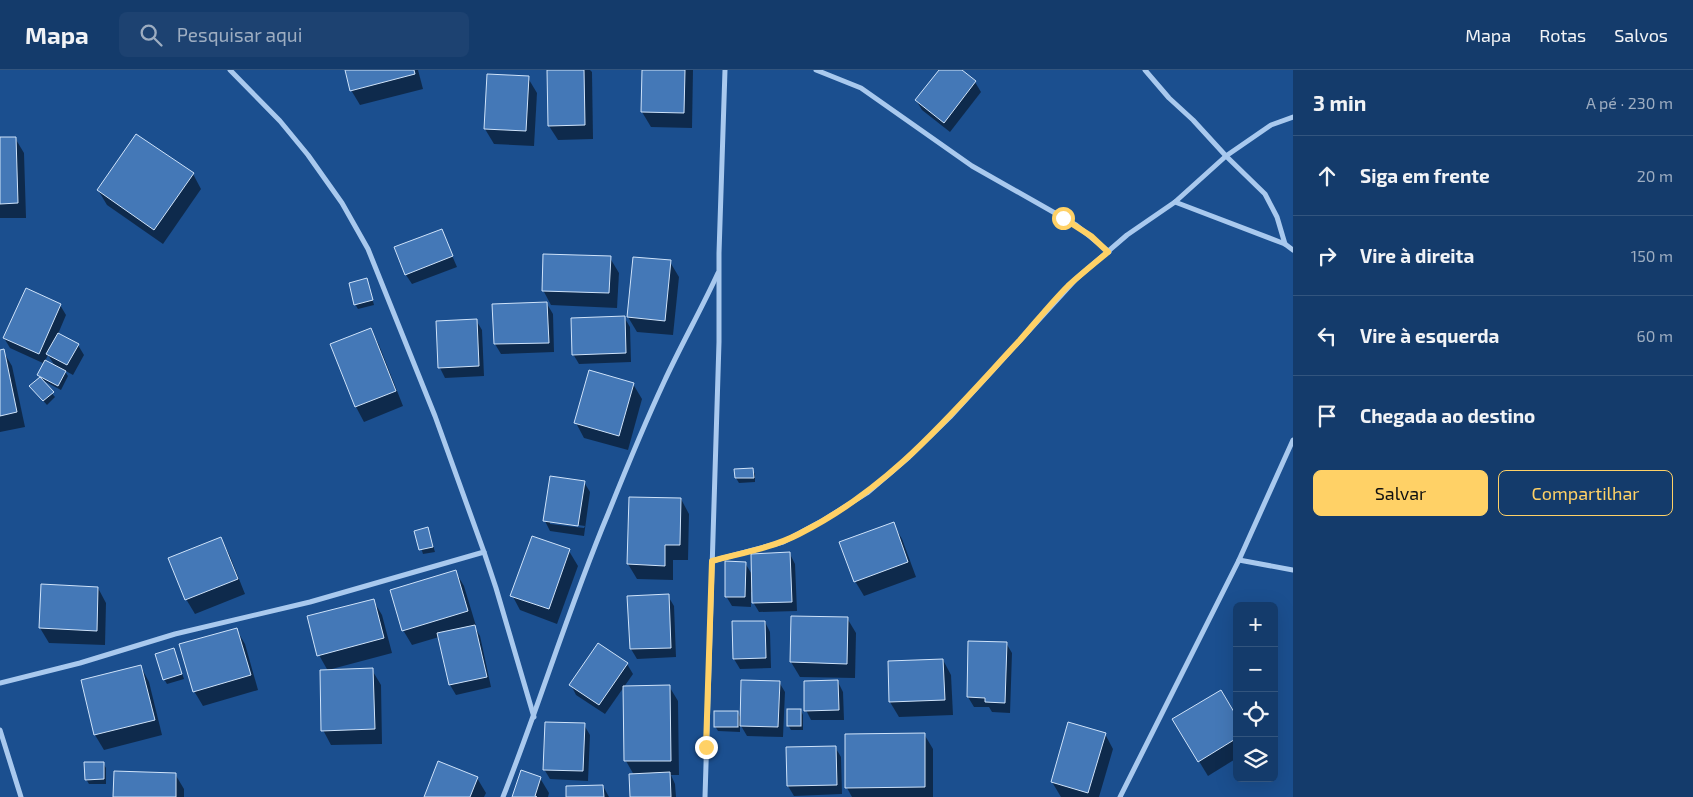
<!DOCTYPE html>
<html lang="pt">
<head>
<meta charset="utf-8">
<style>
  :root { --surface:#143b6b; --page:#1d4271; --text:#f1f3f6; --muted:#9dadc1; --line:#33557e; --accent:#ffd166 }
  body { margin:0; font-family:"Exo 2",sans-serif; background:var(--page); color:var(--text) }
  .controls { position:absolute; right:15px; bottom:15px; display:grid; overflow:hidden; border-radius:8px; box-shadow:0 5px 20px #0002 }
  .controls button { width:45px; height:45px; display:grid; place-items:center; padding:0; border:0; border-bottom:1px solid var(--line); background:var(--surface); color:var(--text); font:25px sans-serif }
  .stop { position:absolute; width:15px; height:15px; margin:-11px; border:4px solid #ffd166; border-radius:50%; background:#fff }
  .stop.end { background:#ffd166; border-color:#fff; box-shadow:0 1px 5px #0008 }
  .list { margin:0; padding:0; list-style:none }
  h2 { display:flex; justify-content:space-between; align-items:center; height:65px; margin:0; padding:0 20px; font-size:21px }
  h2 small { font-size:16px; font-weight:400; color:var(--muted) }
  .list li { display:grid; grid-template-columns:32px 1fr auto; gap:15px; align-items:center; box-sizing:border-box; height:80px; padding:0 20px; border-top:1px solid var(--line) }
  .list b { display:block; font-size:19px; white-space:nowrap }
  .list em { font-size:16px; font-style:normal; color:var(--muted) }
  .actions { display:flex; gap:10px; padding:15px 20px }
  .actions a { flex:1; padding:11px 0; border:1px solid var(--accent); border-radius:8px; text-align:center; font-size:18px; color:var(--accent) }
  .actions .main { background:var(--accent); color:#111 }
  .icon { flex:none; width:28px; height:28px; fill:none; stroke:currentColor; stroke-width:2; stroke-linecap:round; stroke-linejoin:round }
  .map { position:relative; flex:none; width:1293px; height:727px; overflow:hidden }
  header { display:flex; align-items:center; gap:30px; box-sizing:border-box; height:70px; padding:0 25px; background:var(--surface); border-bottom:1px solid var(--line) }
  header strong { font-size:24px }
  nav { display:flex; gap:28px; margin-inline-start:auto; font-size:18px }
  .search { width:350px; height:45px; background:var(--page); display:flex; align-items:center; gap:12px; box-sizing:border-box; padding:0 18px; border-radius:8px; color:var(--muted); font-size:19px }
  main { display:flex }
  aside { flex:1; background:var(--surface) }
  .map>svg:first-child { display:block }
</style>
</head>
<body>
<header>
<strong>Mapa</strong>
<div class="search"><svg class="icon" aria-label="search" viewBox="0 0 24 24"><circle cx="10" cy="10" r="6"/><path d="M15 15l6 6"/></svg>Pesquisar aqui</div>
<nav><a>Mapa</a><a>Rotas</a><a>Salvos</a></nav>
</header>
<main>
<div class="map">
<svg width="1293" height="727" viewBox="0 0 1293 727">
  <rect width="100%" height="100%" fill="#1b4f8f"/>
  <g fill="#0007" fill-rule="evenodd">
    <polygon points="346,0 418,0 423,19 360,35 351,20"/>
    <polygon points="548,0 590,0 592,2 593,69 558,70 549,56"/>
    <polygon points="643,0 693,0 692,58 651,57 642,42"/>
    <polygon points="941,0 960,0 975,12 981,22 950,62 922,40 916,30"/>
    <polygon points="528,8 537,23 534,76 494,74 485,59"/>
    <polygon points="0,68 15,68 24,83 26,148 0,148"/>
    <polygon points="193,104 201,119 163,174 107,135 98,120"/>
    <polygon points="441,160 457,197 412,214 406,205"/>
    <polygon points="610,188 619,203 617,238 551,235 543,220"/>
    <polygon points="634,188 670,192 679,207 673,265 637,262 628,247"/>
    <polygon points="367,210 374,235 358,239 355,234"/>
    <polygon points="547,234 553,244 554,282 501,284 495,274 494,236"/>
    <path d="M60,235L66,245L58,264L78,275L84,285L73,305L64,300L68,306L61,320L40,309L55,327L47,335L31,317L40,308L39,305L45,294L10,278L4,268ZM48,285L55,296L45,291Z"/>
    <polygon points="624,247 630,257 631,292 579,294 573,284"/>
    <polygon points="476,250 482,260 484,306 445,308 440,298"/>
    <polygon points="371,260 379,275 403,336 364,352 356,337 332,275"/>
    <polygon points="0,281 3,281 12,296 25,357 0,362"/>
    <polygon points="633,314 642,329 628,380 584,368 576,353"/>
    <polygon points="752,399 755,404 755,412 739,413 736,408"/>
    <path d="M584,412L590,422L584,466L550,461L545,451ZM550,451L585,456L584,458L550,454Z"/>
    <polygon points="630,428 681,429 689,444 688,490 673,490 673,510 637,509 628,494"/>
    <polygon points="893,454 902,469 916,507 864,526 855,511"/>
    <polygon points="428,459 435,482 423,484 416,462"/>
    <polygon points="221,469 229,484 245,524 195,544 186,529"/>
    <polygon points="569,481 578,496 557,554 520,540 512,525"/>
    <polygon points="790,484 795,494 797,541 759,542 753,532 753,522 751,522 751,537 732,536 726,526 745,493 753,506"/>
    <polygon points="455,501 464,516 476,556 474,556 480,566 491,617 456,625 450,615 439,567 412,575 403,560"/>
    <polygon points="98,518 106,533 105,575 49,573 40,558"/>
    <polygon points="668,526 674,536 676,587 637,589 631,579"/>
    <polygon points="373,530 382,545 392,583 328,600 372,600 381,615 382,674 331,675 323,660 328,601 319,585"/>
    <polygon points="847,548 856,563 855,608 800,607 791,592"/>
    <polygon points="765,552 770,562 771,598 740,599 734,589"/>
    <polygon points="236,559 245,574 258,620 203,636 194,621"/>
    <polygon points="1006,573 1012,583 1010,643 992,642 989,637 974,637 968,627"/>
    <polygon points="174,580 184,609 167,614 164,609"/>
    <polygon points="943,590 951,605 953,645 899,647 890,632"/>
    <polygon points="627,594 633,604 605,644 576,625 571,615"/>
    <polygon points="141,597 149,612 162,665 104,680 95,665"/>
    <polygon points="779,612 785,622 783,667 747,666 740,654 740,662 718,661 715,656 738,643 741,649"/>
    <polygon points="838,612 843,622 844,650 811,650 806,640"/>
    <polygon points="669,616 678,631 679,705 671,705 675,714 676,727 631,727 634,705 626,691"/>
    <polygon points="801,640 803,645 803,660 791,660 788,655"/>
    <polygon points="1237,649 1237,688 1208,706 1183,665"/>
    <polygon points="584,655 590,665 588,711 550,709 544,699"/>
    <polygon points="924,664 933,679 933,727 852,727 847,718"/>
    <polygon points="1105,664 1113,679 1099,727 1061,727 1052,712"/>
    <polygon points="835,677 841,687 842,724 794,726 788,716"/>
    <polygon points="103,693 106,698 106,714 89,714 86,709"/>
    <polygon points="175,704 184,719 184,727 115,727"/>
    <polygon points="477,708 486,723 484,727 426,727"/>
    <polygon points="540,708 549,723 548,727 513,727"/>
    <polygon points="603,716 609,727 567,727"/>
  </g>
  <g fill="#4478b7" stroke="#cfe3fa">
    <polygon points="345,0 414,0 415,4 350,21"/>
    <polygon points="547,0 584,0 585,55 548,56"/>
    <polygon points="642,0 685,0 684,43 641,42"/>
    <polygon points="939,0 962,0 976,11 944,53 915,30"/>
    <polygon points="487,4 529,6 526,61 484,59"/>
    <polygon points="136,64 194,103 154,160 97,120"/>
    <polygon points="0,67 16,67 18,133 0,134"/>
    <polygon points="442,159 453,186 405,205 394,177"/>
    <polygon points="543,184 611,186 609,223 542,221"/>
    <polygon points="633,187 671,190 665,251 627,247"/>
    <polygon points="367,208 373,230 354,235 349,213"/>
    <polygon points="26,218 61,234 39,284 3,268"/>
    <polygon points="547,232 549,273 494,274 492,234"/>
    <polygon points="625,246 626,283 572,285 571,248"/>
    <polygon points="477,249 479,296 438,298 436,251"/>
    <polygon points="371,258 396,321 355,337 330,274"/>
    <polygon points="58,263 79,274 67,295 46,284"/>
    <polygon points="4,279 17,342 0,346 0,280"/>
    <polygon points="45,290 66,301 58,316 37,305"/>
    <polygon points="589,300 634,313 619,366 574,353"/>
    <polygon points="40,307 54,322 43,331 29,316"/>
    <polygon points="753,398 754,408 735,408 734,399"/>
    <polygon points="550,406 585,411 578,456 543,451"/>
    <polygon points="629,427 681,428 680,475 665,475 665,496 627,494"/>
    <polygon points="894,452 908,492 854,512 839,472"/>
    <polygon points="428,457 433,477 419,480 414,461"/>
    <polygon points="532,466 570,479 549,539 510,526"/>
    <polygon points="221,467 238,509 185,530 168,488"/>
    <polygon points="790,482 792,532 752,533 751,484"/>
    <polygon points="725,491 746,492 745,527 725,527"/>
    <polygon points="456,500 468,541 402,561 390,520"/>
    <polygon points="41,514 98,517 97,561 39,558"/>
    <polygon points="669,524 671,578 630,579 627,526"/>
    <polygon points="374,529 384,568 317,586 307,546"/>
    <polygon points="791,546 848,547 847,594 790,592"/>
    <polygon points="732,551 765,551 766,588 733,589"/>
    <polygon points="475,555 487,607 449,615 437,563"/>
    <polygon points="237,558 251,605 193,622 179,574"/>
    <polygon points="968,571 1007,572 1005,633 985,632 985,628 967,627"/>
    <polygon points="598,573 628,593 599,635 569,615"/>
    <polygon points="174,578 182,604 163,610 155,584"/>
    <polygon points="943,589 945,630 889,632 888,591"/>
    <polygon points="141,595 155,650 94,665 81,610"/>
    <polygon points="373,598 375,659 321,661 320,600"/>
    <polygon points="741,610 780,611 778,657 740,656"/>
    <polygon points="838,610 839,640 804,641 804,611"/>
    <polygon points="670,615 671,691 624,691 623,616"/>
    <polygon points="1221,620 1237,647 1237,668 1198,692 1172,649"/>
    <rect x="787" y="639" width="14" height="17"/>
    <rect x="714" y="641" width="24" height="16"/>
    <polygon points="545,652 585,653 583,701 543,700"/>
    <polygon points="1068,652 1106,663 1088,723 1051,712"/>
    <polygon points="925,663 925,717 845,718 845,664"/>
    <polygon points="836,676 837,715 787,716 786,677"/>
    <polygon points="438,691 478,707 470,727 424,727"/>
    <polygon points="84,692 104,692 104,709 85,710"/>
    <polygon points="521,700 541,707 535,726 537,727 512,727"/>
    <polygon points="114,701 176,703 176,727 113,727"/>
    <polygon points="670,702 671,727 630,727 629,704"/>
    <polygon points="603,715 604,727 566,727 566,716"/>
  </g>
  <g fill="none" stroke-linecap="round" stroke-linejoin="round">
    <g stroke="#a9c9ee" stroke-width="5">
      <polyline points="230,0 280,51 308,85 342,133 368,179 435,346 484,482 496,518 534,647"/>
      <polyline points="816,0 861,18 972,96 1076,155 1109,182"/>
      <polyline points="1145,0 1169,28 1193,50 1226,86 1265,124 1277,147 1285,174"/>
      <polyline points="1175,132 1285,174 1293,180"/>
      <polyline points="1239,490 1293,500"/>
      <polyline points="712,491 783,472 822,451 867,423 909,387 950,347 1076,209 1127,165 1175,132 1226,86 1271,55 1293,47"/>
      <polyline points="0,613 80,593 175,564 310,532 484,482"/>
      <polyline points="0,660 21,727"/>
      <path d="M503,727C540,633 569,537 608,444C626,399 644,355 664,312C681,275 701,240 718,203"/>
      <polyline points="705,727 719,272 719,183 725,0"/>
      <polyline points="1120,727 1239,490 1293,370"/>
    </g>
  </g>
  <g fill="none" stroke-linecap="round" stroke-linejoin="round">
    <path stroke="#ffd166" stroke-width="6" d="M706,677L712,491C741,483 772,478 799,464C891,418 951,344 1020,270C1036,252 1051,233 1068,216C1081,204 1095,193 1108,182L1091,166L1063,148"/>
  </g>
</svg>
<div class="controls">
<button>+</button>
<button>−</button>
<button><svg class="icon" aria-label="locate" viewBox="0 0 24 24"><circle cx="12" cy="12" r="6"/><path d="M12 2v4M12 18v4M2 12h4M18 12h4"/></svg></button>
<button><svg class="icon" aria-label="layers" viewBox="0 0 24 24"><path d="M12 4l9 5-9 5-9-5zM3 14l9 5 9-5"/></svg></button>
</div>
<div class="stop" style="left:1063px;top:148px"></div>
<div class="stop end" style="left:706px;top:677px"></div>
</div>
<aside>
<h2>3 min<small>A pé · 230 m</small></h2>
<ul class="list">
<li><svg class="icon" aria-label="ahead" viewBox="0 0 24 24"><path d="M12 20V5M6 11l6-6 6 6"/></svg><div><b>Siga em frente</b></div><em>20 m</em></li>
<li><svg class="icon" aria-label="right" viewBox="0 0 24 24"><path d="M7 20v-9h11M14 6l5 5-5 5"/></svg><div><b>Vire à direita</b></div><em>150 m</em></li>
<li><svg class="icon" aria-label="left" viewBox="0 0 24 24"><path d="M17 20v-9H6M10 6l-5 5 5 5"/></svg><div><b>Vire à esquerda</b></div><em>60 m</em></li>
<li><svg class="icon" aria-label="arrive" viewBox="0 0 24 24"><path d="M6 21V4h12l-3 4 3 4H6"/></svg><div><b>Chegada ao destino</b></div></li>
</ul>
<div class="actions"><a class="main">Salvar</a><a>Compartilhar</a></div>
</aside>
</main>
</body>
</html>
